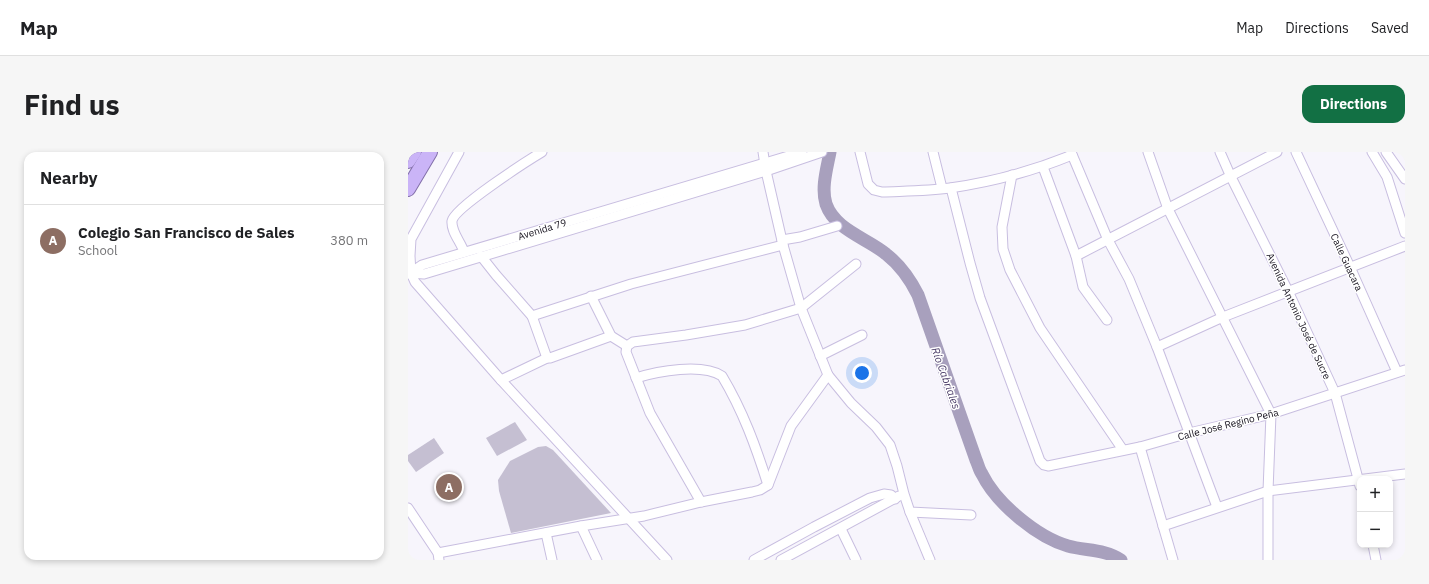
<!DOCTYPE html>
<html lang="en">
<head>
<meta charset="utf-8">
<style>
  :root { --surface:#fff; --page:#f6f6f6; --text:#202124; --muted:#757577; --line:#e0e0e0; --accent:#127044 }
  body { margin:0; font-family:"IBM Plex Sans",sans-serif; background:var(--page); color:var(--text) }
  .controls { position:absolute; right:12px; bottom:12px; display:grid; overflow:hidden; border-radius:8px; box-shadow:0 2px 6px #0003 }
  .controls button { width:36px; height:36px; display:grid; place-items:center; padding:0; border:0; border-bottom:1px solid var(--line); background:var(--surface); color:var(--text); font:20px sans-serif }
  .you { position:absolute; left:454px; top:221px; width:14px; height:14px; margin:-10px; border:3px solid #fff; border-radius:50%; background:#1a73e8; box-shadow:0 0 0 6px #1a73e833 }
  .badge { display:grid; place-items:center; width:26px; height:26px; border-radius:50%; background:var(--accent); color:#fff; font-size:13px; font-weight:700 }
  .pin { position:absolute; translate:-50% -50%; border:2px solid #fff; box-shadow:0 1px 4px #0006 }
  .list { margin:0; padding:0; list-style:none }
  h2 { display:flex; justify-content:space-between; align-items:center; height:52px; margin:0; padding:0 16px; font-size:17px }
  h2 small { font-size:13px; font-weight:400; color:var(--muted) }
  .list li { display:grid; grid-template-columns:26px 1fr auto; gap:12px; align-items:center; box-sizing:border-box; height:72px; padding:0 16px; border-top:1px solid var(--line) }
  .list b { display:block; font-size:15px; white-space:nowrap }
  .list p { margin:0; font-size:13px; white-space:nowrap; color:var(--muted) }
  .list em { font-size:13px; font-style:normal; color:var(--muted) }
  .map { position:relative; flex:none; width:997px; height:408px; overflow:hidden; border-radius:12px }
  header { display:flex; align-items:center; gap:24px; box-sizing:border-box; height:56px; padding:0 20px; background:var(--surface); border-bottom:1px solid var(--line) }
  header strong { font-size:19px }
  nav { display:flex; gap:22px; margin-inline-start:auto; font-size:14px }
  .intro { display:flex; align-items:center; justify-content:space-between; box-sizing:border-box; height:96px; padding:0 24px }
  h1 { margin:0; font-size:28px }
  .button { padding:10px 18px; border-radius:12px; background:var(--accent); color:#fff; font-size:14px; font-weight:700 }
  main { display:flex; gap:24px; padding:0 24px }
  aside { flex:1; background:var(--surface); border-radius:12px; box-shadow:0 2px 6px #0003 }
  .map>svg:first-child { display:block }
</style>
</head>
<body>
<header>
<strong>Map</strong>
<nav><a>Map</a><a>Directions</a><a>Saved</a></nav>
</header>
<div class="intro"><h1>Find us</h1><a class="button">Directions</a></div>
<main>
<aside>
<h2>Nearby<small></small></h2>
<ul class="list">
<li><span class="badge" style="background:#8d6e63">A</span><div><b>Colegio San Francisco de Sales</b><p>School</p></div><em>380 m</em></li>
</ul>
</aside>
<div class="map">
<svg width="997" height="408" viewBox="0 0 997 408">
  <rect width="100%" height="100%" fill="#f7f5fc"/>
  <g fill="#c5bfd2">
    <polygon points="107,270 119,288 89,304 78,286"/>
    <polygon points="26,286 36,301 8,320 0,309 0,303"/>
    <polygon points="138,294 145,298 203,361 103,381 91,339 90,328 102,309 130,295"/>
  </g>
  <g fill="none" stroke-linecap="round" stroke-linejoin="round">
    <path stroke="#a8a0bd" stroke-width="13" d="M422,0C419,16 413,36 418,52C427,78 459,86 478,102C492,113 502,127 510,143L568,308C570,312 571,318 574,322C588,351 629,385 660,394C678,399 697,397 713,408"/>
    <defs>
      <g id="minor">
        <polyline points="51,0 3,87 2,104 3,121 7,130 93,228 259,408"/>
        <path d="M452,0L460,32L466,38L474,40C497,39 520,39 542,36C584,30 625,19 664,3"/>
        <polyline points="525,0 534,36"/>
        <polyline points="663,0 700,88 721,127 749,195 809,355"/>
        <polyline points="740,0 760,57 863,262 860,339 860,408"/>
        <polyline points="812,0 823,25 880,139 927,241 952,334"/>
        <polyline points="888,0 942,115 989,220"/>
        <polyline points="964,0 979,25 997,81"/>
        <polyline points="978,0 997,27"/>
        <polyline points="635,15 668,104 675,135 699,168"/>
        <polyline points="604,23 594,75 595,97 602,118 632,176 715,298"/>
        <polyline points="543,36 562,111 572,146 632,309 636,313 640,314 732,295 781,281 863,262 997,218"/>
        <polyline points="374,88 392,85 429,74"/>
        <path d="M56,100C53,90 43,80 44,69C46,56 119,9 134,0"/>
        <polyline points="73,104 88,123 124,164 139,206 142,206 203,184"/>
        <polyline points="668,104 869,0"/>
        <polyline points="3,121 16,122 358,19 414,0"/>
        <polyline points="1,122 14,113 394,0"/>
        <polyline points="183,144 203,184 219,194 218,200 242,261 293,350"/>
        <polyline points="124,164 223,132 375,93"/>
        <polyline points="219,194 225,190 278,183 337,173 393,156 448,112"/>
        <polyline points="749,195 815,165 997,94"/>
        <polyline points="412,204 454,183"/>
        <polyline points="420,223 443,251 468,275 482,293 489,314 496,342 502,360 563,363"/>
        <path d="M228,226C250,219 294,211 314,224C335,259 348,295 360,333"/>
        <polyline points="93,228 139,206"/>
        <polyline points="732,295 765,408"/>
        <polyline points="0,356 30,401 31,408"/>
        <polyline points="502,360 522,408"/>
        <polyline points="173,374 189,408"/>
        <polyline points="755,374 860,339 997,322"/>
        <polyline points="433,377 448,408"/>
        <polyline points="138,381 144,408"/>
        <polyline points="965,393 968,408"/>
        <polyline points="30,401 173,374 236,364 293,350 344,340 352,338 360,333 383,274 420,223 393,156 375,93 358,19 355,0"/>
        <polyline points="346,408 406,375 462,346 476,342 483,343 487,347"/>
        <polyline points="373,408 491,344"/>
      </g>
      <g id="trunk">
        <polyline points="0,9 6,0"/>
        <polyline points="0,37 22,0"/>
      </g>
    </defs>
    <use href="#minor" stroke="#c8bee0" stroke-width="11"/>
    <use href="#trunk" stroke="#8370aa" stroke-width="16"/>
    <use href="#minor" stroke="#fff" stroke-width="9"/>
    <use href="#trunk" stroke="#cab4f7" stroke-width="14"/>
  </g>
  <g text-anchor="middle" stroke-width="3" stroke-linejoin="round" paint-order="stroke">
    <g font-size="10" fill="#16121e" stroke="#fff">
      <text transform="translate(134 77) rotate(-17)" y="4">Avenida 79</text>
      <text transform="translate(939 110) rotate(65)" y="4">Calle Guacara</text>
      <text transform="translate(891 164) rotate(65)" y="4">Avenida Antonio José de Sucre</text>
      <text transform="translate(820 272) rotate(-14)" y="4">Calle José Regino Peña</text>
    </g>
    <g font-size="11" font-style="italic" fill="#4a3c67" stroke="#fff">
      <text transform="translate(538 226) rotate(70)" y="4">Río Cabriales</text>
    </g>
  </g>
</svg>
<div class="controls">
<button>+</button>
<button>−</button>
</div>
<div class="you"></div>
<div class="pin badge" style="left:41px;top:335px;background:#8d6e63">A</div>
</div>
</main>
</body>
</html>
